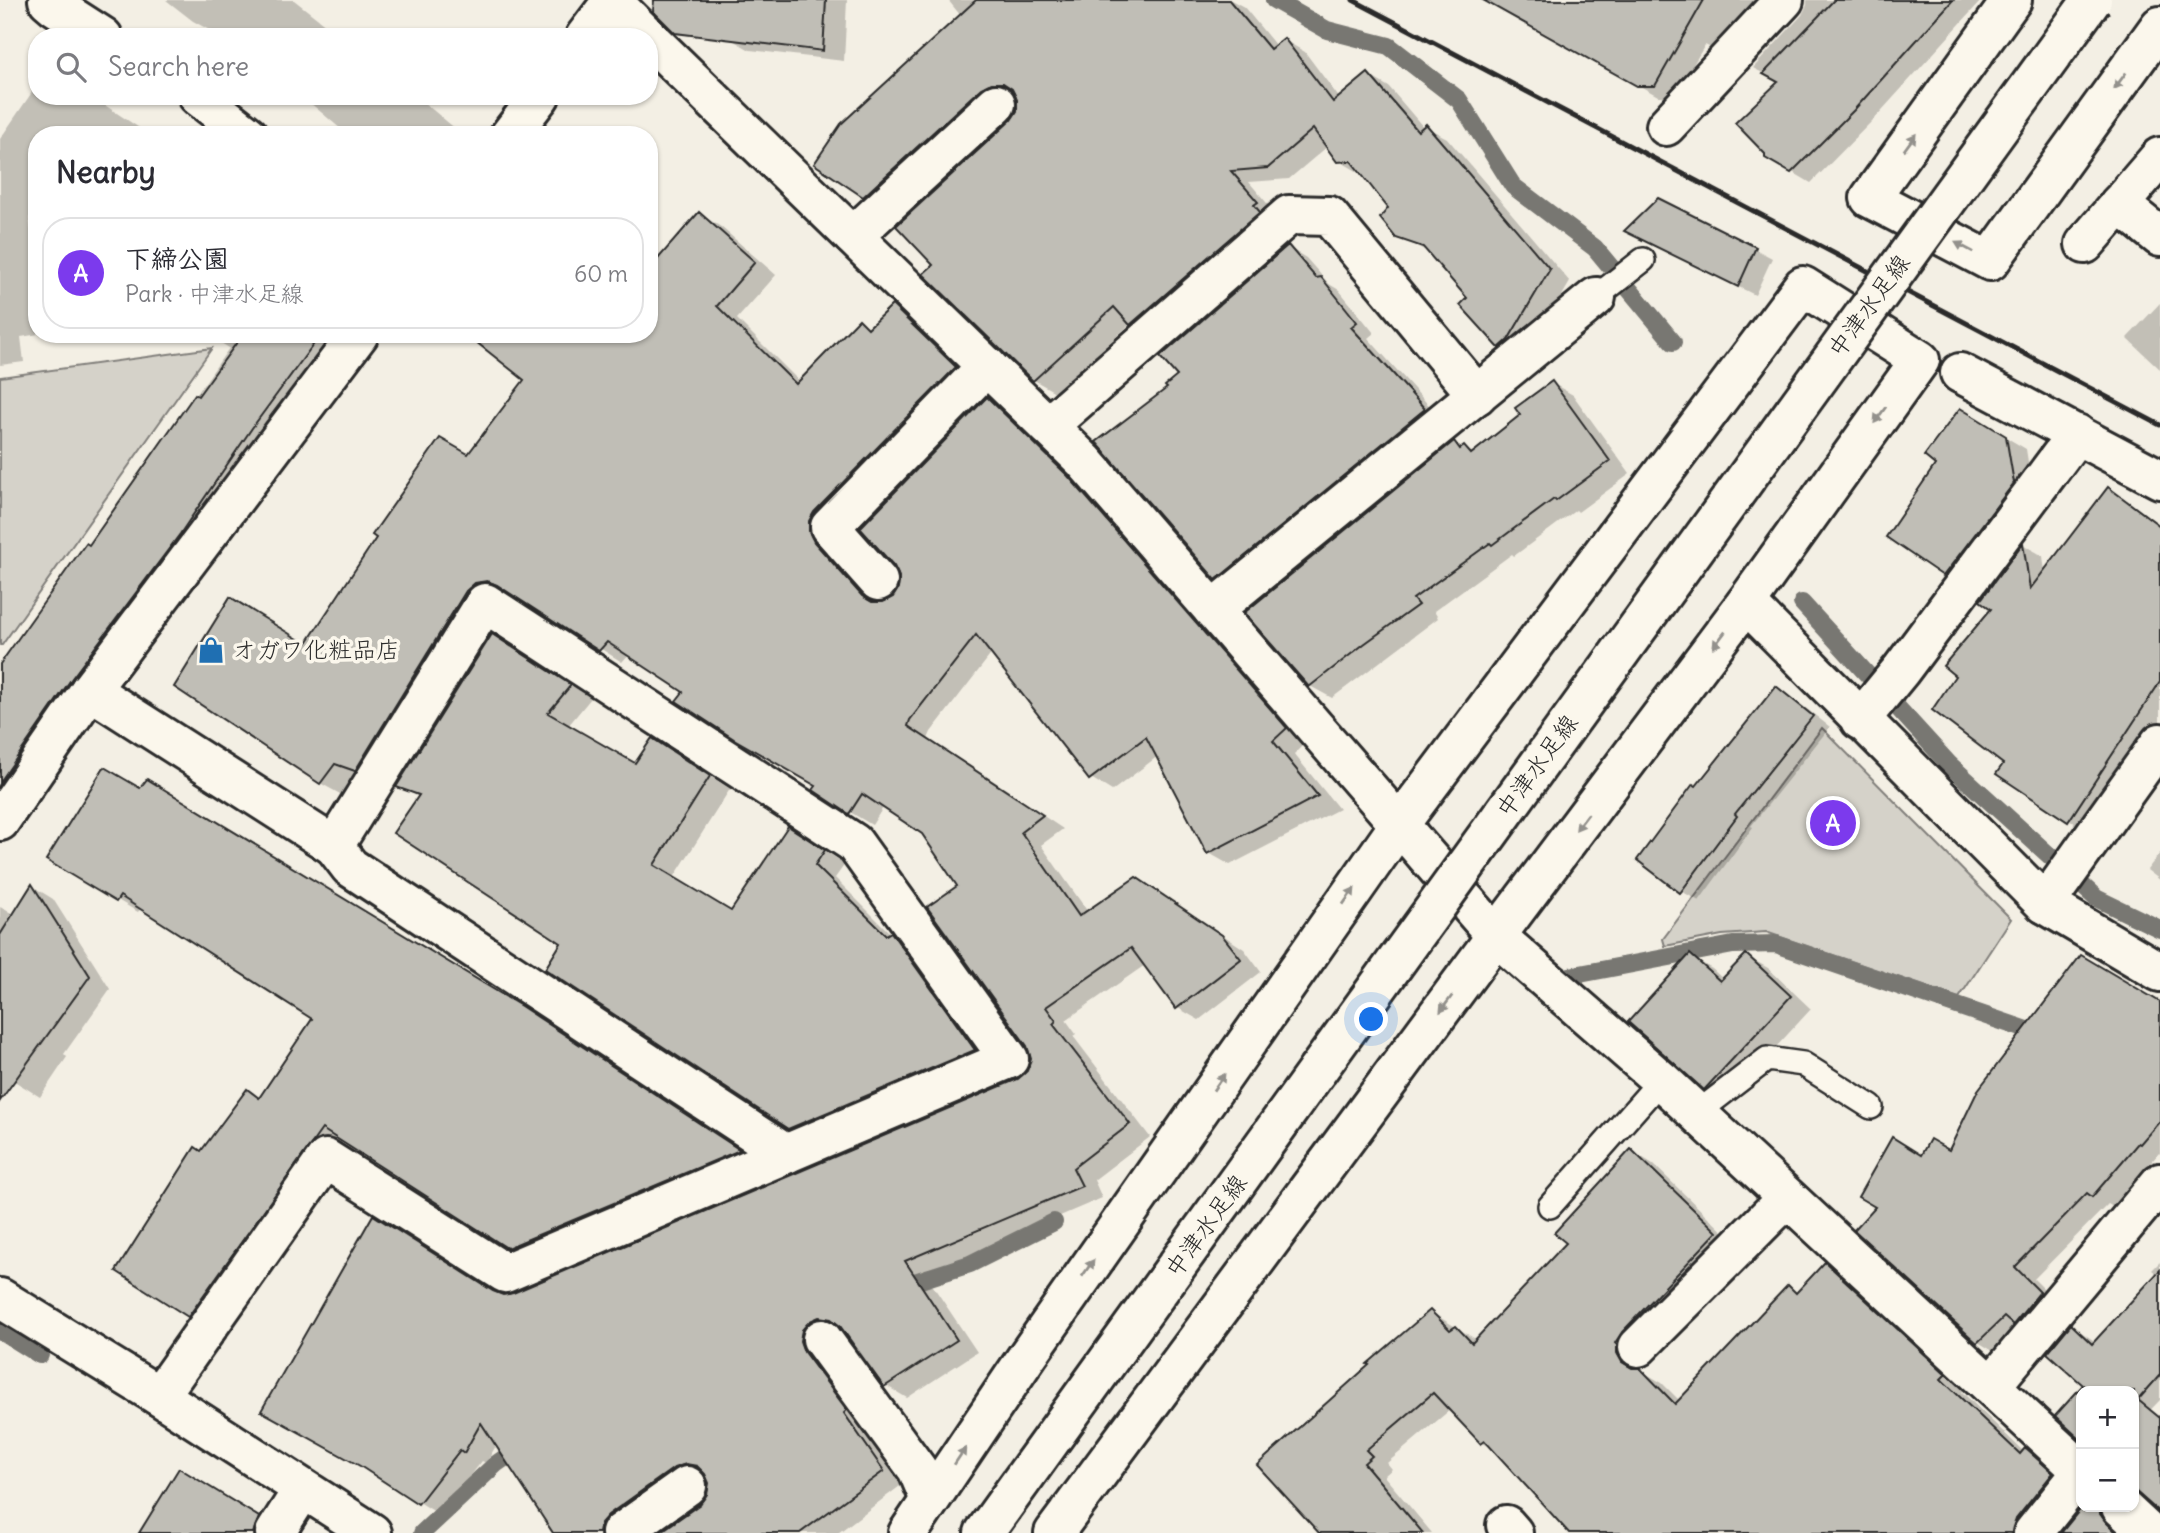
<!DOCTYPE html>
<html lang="en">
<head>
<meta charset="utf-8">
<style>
  :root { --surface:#fff; --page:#f7f7f7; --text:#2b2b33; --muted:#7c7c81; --line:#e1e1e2; --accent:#7c3aed }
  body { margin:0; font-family:Delius,"Klee One",sans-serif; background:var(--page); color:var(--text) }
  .controls { position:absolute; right:21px; bottom:21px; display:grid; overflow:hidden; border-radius:14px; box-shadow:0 2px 5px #0004 }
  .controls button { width:63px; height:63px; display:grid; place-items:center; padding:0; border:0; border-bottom:2px solid var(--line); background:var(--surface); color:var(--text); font:35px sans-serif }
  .you { position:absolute; left:1372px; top:1020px; width:24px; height:24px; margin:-18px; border:5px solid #fff; border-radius:50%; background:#1a73e8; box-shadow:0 0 0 10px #1a73e833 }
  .badge { display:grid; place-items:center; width:46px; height:46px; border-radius:50%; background:var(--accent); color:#fff; font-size:23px; font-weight:700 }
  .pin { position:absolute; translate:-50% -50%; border:4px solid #fff; box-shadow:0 2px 7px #0006 }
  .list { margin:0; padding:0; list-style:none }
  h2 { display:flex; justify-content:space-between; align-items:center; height:91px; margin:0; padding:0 28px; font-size:30px }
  h2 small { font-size:23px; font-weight:400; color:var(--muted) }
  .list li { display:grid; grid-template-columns:46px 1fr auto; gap:21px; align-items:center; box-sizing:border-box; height:112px; margin:0 14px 14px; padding:0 14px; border:2px solid var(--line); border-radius:28px }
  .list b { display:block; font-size:26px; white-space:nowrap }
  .list p { margin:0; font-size:23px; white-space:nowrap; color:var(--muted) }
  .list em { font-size:23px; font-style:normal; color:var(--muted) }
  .icon { flex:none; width:38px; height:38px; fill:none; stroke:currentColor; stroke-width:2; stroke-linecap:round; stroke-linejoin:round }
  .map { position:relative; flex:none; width:2160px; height:1533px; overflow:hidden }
  .search { position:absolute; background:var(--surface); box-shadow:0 2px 5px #0004; left:28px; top:28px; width:630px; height:77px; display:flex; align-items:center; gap:18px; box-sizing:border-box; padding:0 24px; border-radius:28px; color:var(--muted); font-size:26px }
  .panel { position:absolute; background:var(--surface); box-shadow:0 2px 5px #0004; left:28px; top:126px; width:630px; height:217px; border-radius:28px }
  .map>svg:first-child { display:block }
</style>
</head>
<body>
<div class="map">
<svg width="2160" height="1533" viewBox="0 0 2160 1533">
  <rect width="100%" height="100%" fill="#f3efe4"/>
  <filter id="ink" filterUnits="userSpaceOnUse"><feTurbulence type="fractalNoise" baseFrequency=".0143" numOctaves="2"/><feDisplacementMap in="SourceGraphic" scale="14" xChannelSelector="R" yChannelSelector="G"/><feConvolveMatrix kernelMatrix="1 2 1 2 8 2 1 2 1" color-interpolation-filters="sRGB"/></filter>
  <g filter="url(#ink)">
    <g fill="#d5d2c9" stroke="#807e7a" stroke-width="2">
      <polygon points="212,348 2,645 0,645 0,377"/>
      <polygon points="1822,728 2011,919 1959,998 1766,932 1722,935 1665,946 1663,939"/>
    </g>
    <g fill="#0003">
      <polygon points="166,0 294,0 341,37 222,37 193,21"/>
      <polygon points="708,0 847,0 844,61 750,50 729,38"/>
      <polygon points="948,0 1231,0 1244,7 1276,46 1284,40 1305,52 1340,99 1368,75 1389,87 1424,128 1426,127 1447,138 1570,282 1529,352 1520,359 1500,347 1470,298 1430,253 1398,236 1390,208 1363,172 1360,173 1338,160 1328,146 1289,179 1249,182 1277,215 1152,335 1131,323 1055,392 1034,380 926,274 935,265 1018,112 1019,100 1016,94 1002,99 885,207 864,195 961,16"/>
      <polygon points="1532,0 1783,0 1729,57 1705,45 1674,96 1658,96 1532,26"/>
      <polygon points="1807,0 1978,0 1980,2 1873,120 1811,183 1767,157 1780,82 1753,68 1802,15 1807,5"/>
      <polygon points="37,85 37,96 91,96 150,135 37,135 37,222 29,217 37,271 37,334 39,334 21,337 24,362 0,365 0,139"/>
      <polygon points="302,96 416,96 463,135 348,135"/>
      <polygon points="700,214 721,227 776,275 737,319 800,382 859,322 871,328 892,307 914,319 976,380 836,524 835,556 878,604 894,598 987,399 1009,412 1090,490 1307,741 1294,754 1339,809 1230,865 1209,853 1158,756 1112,791 1091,778 992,653 931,732 928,739 1063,829 1041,845 1088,912 1158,892 1244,949 1261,972 1199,1020 1178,1008 1145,965 1066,1020 1076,1034 1073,1036 1150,1137 1094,1180 1102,1198 925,1274 977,1352 907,1398 885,1385 843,1328 830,1334 904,1483 838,1533 662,1533 701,1505 709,1495 710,1483 708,1476 696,1480 625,1533 555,1533 497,1444 486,1463 482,1461 440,1515 419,1502 497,1295 502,1296 513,1295 1018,1081 1029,1071 1033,1058 960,887 923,833 884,806 872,825 850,812 816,790 819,786 629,654 622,662 515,595 508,593 497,595 342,795 320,783 307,646 468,456 649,334"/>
      <polygon points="1643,240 1755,249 1772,258 1755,295"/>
      <polygon points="1288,247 1306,258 1329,284 1339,290 1374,333 1368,338 1442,420 1235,589 1217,578 1170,388"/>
      <polygon points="2160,303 2160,369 2127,338"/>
      <polygon points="207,334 359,334 49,765 22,750 0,733 0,667 90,547 229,348"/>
      <polygon points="1552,383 1573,395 1630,474 1578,512 1576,510 1514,556 1512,554 1434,611 1438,618 1332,698 1310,686 1247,613 1454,444 1473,453 1523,415"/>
      <polygon points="1961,411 2026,449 2033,494 1964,586 1889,537 1937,464"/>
      <polygon points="2108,489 2128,501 2160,525 2160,745 2092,834 1998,774 2005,763 1958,676 1993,609 1982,601 2024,545 2043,556 2045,572"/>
      <polygon points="513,648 591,698 568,726 636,765 673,752 730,789 673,879 731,913 810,841 845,864 835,878 892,935 912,946 995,1062 810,1140 789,1128 563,943 420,798 399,786"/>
      <polygon points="1776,689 1794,699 1830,727 1751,826 1753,827 1699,901 1681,891 1697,788"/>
      <polygon points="2160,853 2160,880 2147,870"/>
      <polygon points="49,860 543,1020 759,1162 530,1259 343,1141 210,1328 189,1316 202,1153 260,1099 315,1018 141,908 138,912"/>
      <polygon points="32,886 53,899 110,989 64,1054 67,1057 40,1097 0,1072 0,907 15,915"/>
      <polygon points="1746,956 1768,968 1811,1009 1726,1101 1705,1089 1691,957 1712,969 1724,980"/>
      <polygon points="2160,1001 2160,1154 2159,1153 2113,1207 2108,1204 2034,1279 2060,1305 1998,1354 1978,1342 1922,1157 1950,1153"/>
      <polygon points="1632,1151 1653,1164 1737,1245 1638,1359 1640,1370 1662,1383 1680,1401 1788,1287 1798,1293 1825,1264 1847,1277 1966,1388 1962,1392 2024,1452 2026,1450 2047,1463 2073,1487 2035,1533 1572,1533 1498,1451 1483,1443 1451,1409 1387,1463 1392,1469 1384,1476 1432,1533 1321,1533 1431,1312 1477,1340 1568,1243"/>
      <polygon points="2160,1262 2160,1400 2134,1427 2134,1391 2081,1391 2081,1438 2057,1416 2086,1385 2072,1326 2096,1342 2158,1275 2152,1270"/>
      <polygon points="201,1483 264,1522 276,1533 151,1533"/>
    </g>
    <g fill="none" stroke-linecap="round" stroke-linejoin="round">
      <g stroke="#787772" stroke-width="18">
        <polyline points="1274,0 1327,30 1389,46 1459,100 1513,186 1595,248 1673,342"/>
        <polyline points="1802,603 1950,765 2096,898 2160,929"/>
        <polyline points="1564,977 1733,945 1776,944 2045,1036"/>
        <polyline points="896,1288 970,1264 1054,1222"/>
        <polyline points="0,1330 40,1355"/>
        <polyline points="422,1533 496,1464 523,1445"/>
      </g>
    </g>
    <g fill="#c0beb6" stroke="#2b2b2b" stroke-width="2">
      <polygon points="654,0 826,0 823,51 675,33 653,11"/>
      <polygon points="976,0 1229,0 1270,49 1284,38 1333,102 1368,73 1418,131 1426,124 1550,269 1508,340 1499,348 1460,305 1467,298 1423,247 1396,238 1380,218 1388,208 1351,161 1337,162 1313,129 1268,168 1231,171 1258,202 1254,205 1260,212 1130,325 1114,307 1033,381 923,274 933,265 896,226 1011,120 1017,111 1017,100 1012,89 1003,83 992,83 981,88 863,197 814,164 841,124"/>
      <polygon points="1483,0 1704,0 1655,86 1637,86"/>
      <polygon points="1834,0 1953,0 1854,110 1791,173 1765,158 1765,154 1735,123 1778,82 1763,74"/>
      <polygon points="1658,198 1756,247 1738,287 1624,231"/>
      <polygon points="699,212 755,262 717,306 796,384 859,319 868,328 892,305 956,367 814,512 809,521 809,531 814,542 862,596 872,602 883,602 893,597 898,589 899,577 894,566 860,528 987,397 1068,476 1287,728 1273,741 1318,796 1207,854 1146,737 1089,780 976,635 910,720 908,726 1043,815 1021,832 1079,916 1136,877 1222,935 1241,959 1176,1009 1131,948 1046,1007 1056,1021 1053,1024 1130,1124 1073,1168 1082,1186 905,1261 957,1340 884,1387 840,1326 831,1319 819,1317 810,1321 802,1330 800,1341 804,1352 847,1410 844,1413 884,1471 800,1533 659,1533 700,1504 707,1494 709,1483 705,1474 697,1466 686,1464 674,1468 608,1515 601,1523 599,1533 553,1533 481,1423 464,1453 460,1450 418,1504 360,1466 261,1411 373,1215 493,1291 503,1295 513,1293 1018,1079 1027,1071 1031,1059 1027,1046 927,907 957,886 922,834 862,794 849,814 813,790 816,786 734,739 676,701 683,692 607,642 599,651 497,585 487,581 475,583 466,591 355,771 335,764 320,784 174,687 230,597 306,644 376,538 372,535 440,438 468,454 524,380 466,334 649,334 649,269"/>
      <polygon points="1288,245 1316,278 1321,277 1357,322 1351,327 1425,409 1216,580 1096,442 1167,388 1165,386 1177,376 1160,357"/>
      <polygon points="243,334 321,334 252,428 180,534 72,678 0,782 0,664 86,543 89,545 195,394 198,396"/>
      <polygon points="1552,381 1610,461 1556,501 1554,499 1492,545 1490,543 1413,599 1418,605 1364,644 1309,687 1244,613 1454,441 1460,449 1464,446 1471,454 1520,415 1515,408"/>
      <polygon points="1960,408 2006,436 2014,483 1943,576 1886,537 1935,465 1924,456"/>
      <polygon points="2108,487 2160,526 2160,682 2068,822 1996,774 2003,764 1932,710 1955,676 1943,666 1991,609 1980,601 2023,543 2030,589"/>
      <polygon points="492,634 571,685 548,713 635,763 652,738 710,776 654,865 731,911 788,826 825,850 815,865 886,935 891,932 975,1050 788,1129 545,969 561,943 393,833 419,795 396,787"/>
      <polygon points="1776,686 1813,716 1735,814 1737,816 1680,893 1637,860 1693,784 1696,786"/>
      <polygon points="104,767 140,788 147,779 521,1006 740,1150 507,1248 322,1129 188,1317 116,1271 195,1147 201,1151 247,1089 259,1098 312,1019 120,896 116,902 46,860"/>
      <polygon points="32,884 90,976 0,1101 0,935"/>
      <polygon points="1690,954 1720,981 1746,954 1791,996 1704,1090 1628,1022"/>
      <polygon points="2081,955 2160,1002 2160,1121 2140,1144 2138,1143 2092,1197 2087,1193 2015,1267 2040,1292 2013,1325 2004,1317 1977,1343 1854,1230 1875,1207 1858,1197 1892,1137 1921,1155 1930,1139 1949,1150 1978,1090"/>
      <polygon points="1631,1149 1717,1232 1622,1332 1615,1343 1617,1345 1617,1353 1622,1362 1632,1368 1640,1368 1675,1404 1788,1285 1796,1293 1825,1262 1946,1374 1941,1379 2020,1454 2025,1448 2053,1473 2016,1519 2012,1533 1569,1533 1485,1441 1481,1444 1433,1393 1366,1450 1372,1456 1364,1463 1423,1533 1319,1533 1257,1465 1369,1365 1367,1364 1430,1310 1450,1330 1456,1326 1472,1343 1566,1243 1554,1233"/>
      <polygon points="2160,1270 2160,1375 2138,1400 2160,1418 2160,1513 2134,1490 2134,1391 2081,1391 2081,1440 2055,1416 2083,1385 2047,1353 2071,1324 2092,1344"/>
      <polygon points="179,1468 259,1517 253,1533 139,1533"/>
      <polygon points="2082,1507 2100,1507 2100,1514 2106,1522 2117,1533 2061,1533"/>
    </g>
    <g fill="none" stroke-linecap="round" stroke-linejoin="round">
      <defs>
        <g id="lane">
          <polyline points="1596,297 1643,260"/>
          <polyline points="1697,1113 1767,1059 1803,1064 1871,1107"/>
          <polyline points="1550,1206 1661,1080"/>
        </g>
        <g id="street">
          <polyline points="48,0 55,6 103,37"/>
          <polyline points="2012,0 1870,198 1990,261 2160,26"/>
          <polyline points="612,1 648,37"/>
          <polyline points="585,37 613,0"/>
          <polyline points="649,38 1084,461 1496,936 1661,1080 2081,1470"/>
          <polyline points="198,96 248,135"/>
          <polyline points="1666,126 1784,0"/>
          <polyline points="510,135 540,96"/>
          <polyline points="2119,204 2160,237"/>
          <polyline points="853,236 996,104"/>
          <polyline points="2085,244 2160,157"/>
          <polyline points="1960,373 2160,479"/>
          <polyline points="1048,426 1289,215 1329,216 1477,395"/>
          <polyline points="878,581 830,527 987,366"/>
          <polyline points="1746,603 2045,904 2160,972"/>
          <polyline points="1213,610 1596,297"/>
          <polyline points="90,690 334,846 485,603 854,843 1009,1059 505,1273 326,1159 159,1396"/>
          <polyline points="1860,720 1901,670 2077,434"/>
          <polyline points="0,821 90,690 359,334"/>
          <polyline points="334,846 350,867 786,1154"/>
          <polyline points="2045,904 2160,743"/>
          <polyline points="0,1298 159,1396 372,1533"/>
          <polyline points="822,1339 917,1469 930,1500"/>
          <polyline points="1638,1347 1787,1198"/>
          <polyline points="1991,1386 2160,1183"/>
          <polyline points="2121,1507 2149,1533"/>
          <polyline points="1506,1525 1513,1533"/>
          <polyline points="275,1533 303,1489"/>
          <polyline points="621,1533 687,1486"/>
          <polyline points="908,1533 1028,1355 1399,825 1803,286 1920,360 1746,603 1496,936 1054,1533"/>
          <polyline points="2033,1533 2081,1473"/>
        </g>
        <polyline id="secondary" points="984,1533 1317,1071"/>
      </defs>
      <use href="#lane" stroke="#2b2b2b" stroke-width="28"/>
      <use href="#street" stroke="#2b2b2b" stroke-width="44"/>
      <use href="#secondary" stroke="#2b2b2b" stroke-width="44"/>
      <use href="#lane" stroke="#fbf7ec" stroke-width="23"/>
      <use href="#street" stroke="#fbf7ec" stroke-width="38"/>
      <use href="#secondary" stroke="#fbf7ec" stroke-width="38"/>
      <polyline stroke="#2b2b2b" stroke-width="5" points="1353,0 2160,425"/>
      <defs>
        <polyline id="secondary-bridge" points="1317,1071 2092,0"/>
      </defs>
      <use href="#secondary-bridge" stroke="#2b2b2b" stroke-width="44" stroke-linecap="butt"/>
      <use href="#secondary-bridge" stroke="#fbf7ec" stroke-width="38"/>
    </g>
    <defs><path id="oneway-solid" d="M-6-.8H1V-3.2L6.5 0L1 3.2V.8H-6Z" transform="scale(1.75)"/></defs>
    <g fill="#93918c">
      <use href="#oneway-solid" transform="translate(2120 81) rotate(126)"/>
      <use href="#oneway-solid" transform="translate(1910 142) rotate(-54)"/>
      <use href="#oneway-solid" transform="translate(1964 247) rotate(-152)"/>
      <use href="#oneway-solid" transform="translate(1880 415) rotate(126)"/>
      <use href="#oneway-solid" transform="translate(1719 640) rotate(127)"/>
      <use href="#oneway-solid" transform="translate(1582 822) rotate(127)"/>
      <use href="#oneway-solid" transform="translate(1349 896) rotate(-55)"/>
      <use href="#oneway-solid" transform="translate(1446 1004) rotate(126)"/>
      <use href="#oneway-solid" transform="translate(1219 1082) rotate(-55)"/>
      <use href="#oneway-solid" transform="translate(1088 1268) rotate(-55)"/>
      <use href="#oneway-solid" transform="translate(960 1456) rotate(-56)"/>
    </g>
  </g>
  <defs>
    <symbol id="shop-bare" viewBox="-9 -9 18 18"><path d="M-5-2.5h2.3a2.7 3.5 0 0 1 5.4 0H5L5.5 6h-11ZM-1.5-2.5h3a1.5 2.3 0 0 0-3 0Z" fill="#1f6fb2" stroke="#fbf7ec" stroke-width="2.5" paint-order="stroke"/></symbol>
  </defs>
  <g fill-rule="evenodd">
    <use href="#shop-bare" x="192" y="631" width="38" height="38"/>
  </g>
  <g text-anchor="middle" stroke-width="7" stroke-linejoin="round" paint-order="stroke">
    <g font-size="24" fill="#2b2b2b" stroke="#fbf7ec">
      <text transform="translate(1869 306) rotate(-54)" y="8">中津水足線</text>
      <text transform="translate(1537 766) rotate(-54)" y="8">中津水足線</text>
      <text transform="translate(1206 1226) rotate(-54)" y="8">中津水足線</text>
    </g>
    <g font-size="24" fill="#2b2b2b" stroke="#fbf7ec" text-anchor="start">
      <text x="232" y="658">オガワ化粧品店</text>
    </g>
  </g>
</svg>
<div class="controls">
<button>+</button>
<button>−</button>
</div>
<div class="you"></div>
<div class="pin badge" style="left:1833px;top:823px">A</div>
<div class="search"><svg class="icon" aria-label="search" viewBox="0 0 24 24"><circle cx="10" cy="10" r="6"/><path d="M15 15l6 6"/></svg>Search here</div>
<section class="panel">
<h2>Nearby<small></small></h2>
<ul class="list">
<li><span class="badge">A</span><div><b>下締公園</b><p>Park · 中津水足線</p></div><em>60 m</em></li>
</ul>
</section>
</div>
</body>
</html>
